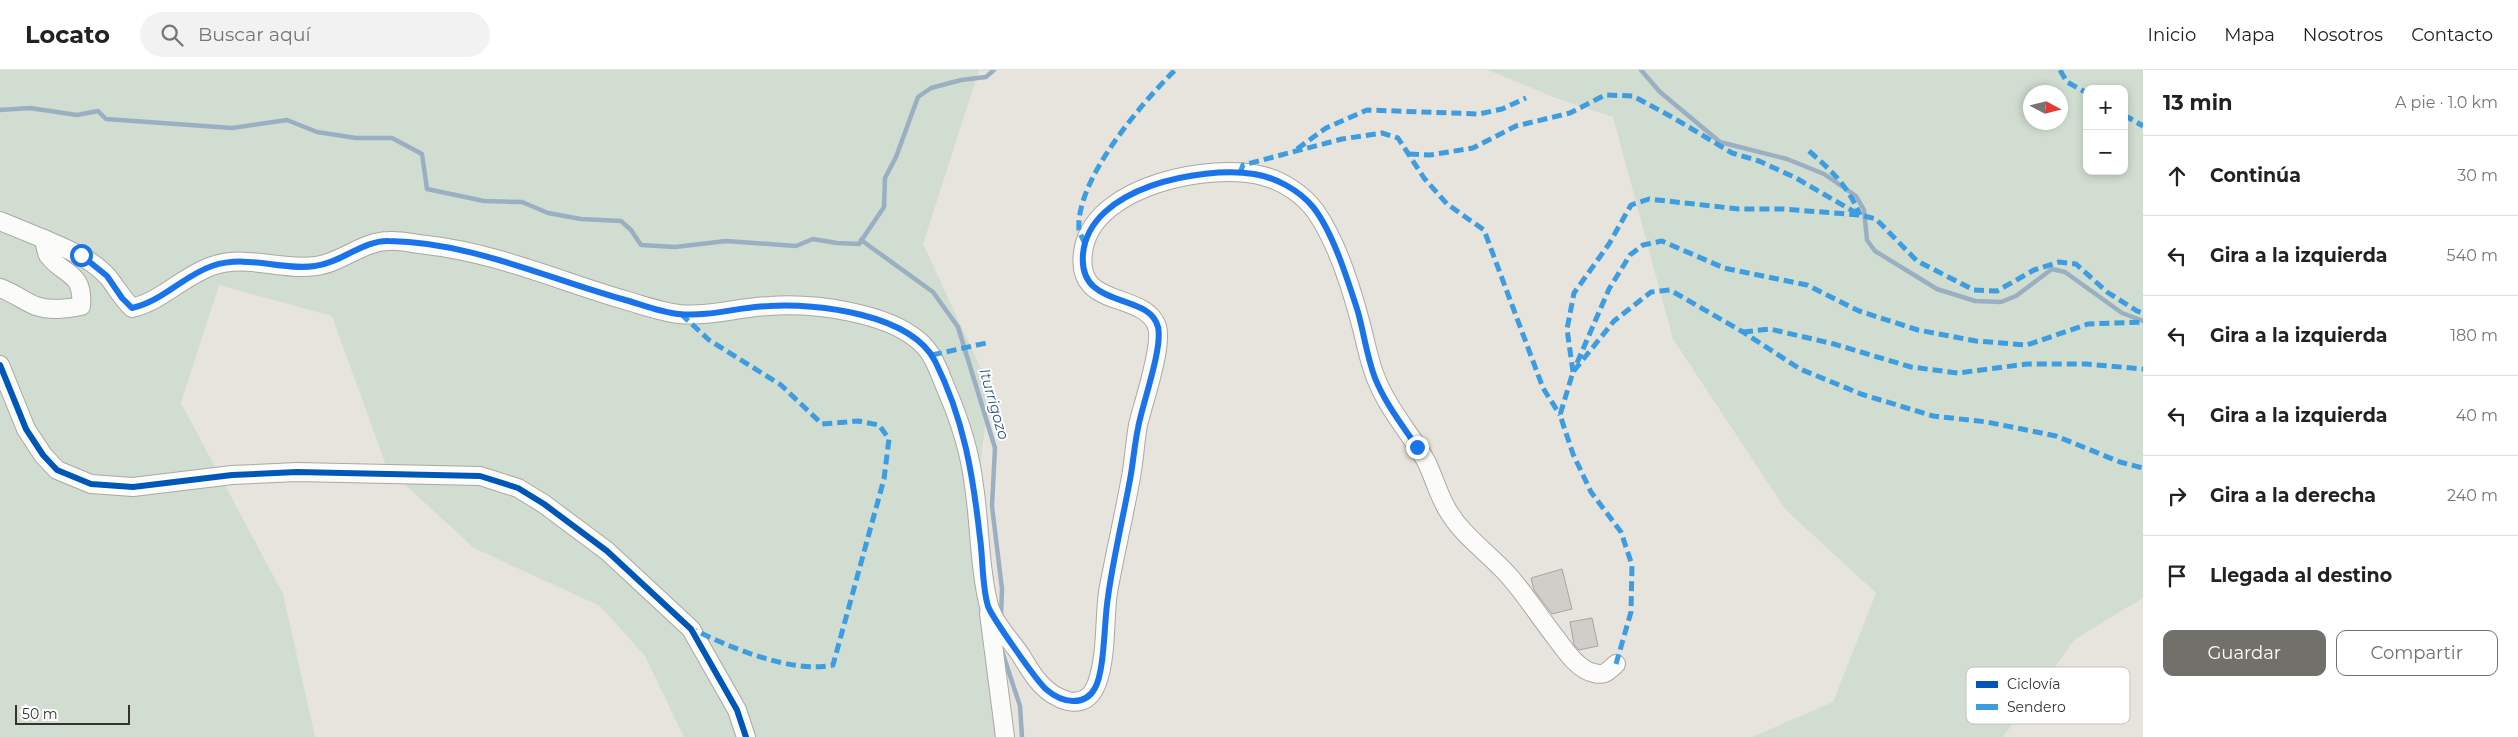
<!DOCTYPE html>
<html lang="es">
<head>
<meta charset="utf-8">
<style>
  :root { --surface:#fff; --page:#f2f2f2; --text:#222; --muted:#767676; --line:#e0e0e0; --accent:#72706b }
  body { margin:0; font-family:Montserrat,sans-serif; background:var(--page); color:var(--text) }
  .controls { position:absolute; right:15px; top:15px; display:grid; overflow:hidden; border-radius:10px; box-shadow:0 2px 8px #0003 }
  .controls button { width:45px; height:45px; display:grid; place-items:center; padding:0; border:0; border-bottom:1px solid var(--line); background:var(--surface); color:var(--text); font:25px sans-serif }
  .compass { position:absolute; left:2023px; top:15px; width:45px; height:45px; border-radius:50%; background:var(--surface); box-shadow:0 2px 8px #0003; rotate:97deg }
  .scale { position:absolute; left:15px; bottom:12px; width:115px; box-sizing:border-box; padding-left:5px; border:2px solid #33322d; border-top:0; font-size:14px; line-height:18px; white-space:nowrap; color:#33322d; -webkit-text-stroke:4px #fff; paint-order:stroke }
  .stop { position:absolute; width:15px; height:15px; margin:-11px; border:4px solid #1a73e8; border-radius:50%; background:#fff }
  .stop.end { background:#1a73e8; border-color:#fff; box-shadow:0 1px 5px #0008 }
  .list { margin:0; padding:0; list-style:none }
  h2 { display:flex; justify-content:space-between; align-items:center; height:65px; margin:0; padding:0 20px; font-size:21px }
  h2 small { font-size:16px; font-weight:400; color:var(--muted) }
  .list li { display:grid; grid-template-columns:32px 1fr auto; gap:15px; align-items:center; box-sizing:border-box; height:80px; padding:0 20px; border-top:1px solid var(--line) }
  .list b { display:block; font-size:19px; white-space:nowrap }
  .list em { font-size:16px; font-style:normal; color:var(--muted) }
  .actions { display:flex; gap:10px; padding:15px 20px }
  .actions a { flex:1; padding:11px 0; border:1px solid var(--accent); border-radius:10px; text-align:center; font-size:18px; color:var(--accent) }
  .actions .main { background:var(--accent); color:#fff }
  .icon { flex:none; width:28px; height:28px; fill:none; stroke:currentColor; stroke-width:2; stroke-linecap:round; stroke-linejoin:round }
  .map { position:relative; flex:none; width:2143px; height:667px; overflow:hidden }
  header { display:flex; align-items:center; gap:30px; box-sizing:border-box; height:70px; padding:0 25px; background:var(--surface); border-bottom:1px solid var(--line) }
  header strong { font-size:24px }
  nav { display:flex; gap:28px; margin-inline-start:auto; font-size:18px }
  .search { width:350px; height:45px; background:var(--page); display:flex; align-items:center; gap:12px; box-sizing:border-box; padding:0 18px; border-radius:28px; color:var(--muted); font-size:19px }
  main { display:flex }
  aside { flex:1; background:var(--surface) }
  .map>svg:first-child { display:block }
</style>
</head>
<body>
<header>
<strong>Locato</strong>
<div class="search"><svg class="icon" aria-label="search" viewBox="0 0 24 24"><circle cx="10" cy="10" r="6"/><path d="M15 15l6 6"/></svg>Buscar aquí</div>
<nav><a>Inicio</a><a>Mapa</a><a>Nosotros</a><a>Contacto</a></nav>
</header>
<main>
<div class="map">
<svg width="2143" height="667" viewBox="0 0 2143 667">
  <rect width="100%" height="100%" fill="#e7e4dd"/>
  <g fill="#d0ddd0" fill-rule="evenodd">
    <polygon points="0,0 979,0 923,174 990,318 972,458 999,667 684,667 645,586 600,536 474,478 387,398 332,246 219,215 181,333 283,524 315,667 0,667"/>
    <path d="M1488,0H2143V528L2075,569L2003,667H1752L1833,632L1876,523L1786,440L1673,269L1613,47L1556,28ZM2087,19H2124V101H2087ZM2030,22H2060V52H2030Z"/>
  </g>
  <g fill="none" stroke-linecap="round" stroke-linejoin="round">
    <g stroke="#9bafc3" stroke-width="4.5">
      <polyline points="1641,0 1660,22 1720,72 1787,89 1824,104 1856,126 1864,140 1867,170 1875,181 1937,219 1975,231 2001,232 2016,226 2052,199 2065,202 2122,243 2143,251"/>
      <polyline points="0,40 30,38 77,45 98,41 106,49 232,58 287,50 317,62 356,68 392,68 422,84 427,119 484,131 522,132 548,143 581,149 621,151 631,160 641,175 675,177 726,171 796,176 813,169 837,173 859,174 884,137 885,108 896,87 918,27 931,18 961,10 986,7 994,0"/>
      <polyline points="861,170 933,222 958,257 995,378 992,436 1002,519 1001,547"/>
      <polyline points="1002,581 1020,636 1022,667"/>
    </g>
  </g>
  <g fill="#d1cdc9" stroke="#a8a5a0">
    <polygon points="1562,499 1572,539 1552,544 1534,520 1531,508"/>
    <polygon points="1592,548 1598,576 1579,580 1574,575 1570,552"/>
  </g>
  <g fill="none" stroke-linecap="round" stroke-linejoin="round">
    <defs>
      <g id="minor">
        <path d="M0,151L44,169C45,174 46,181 48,185C63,206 84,201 81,236C66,239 51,241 36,236C25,232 14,223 0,218"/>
        <path d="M44,169C67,179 91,188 108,207C116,217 122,228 132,238C162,231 183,206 212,196C247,184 281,201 316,196C341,193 363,171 389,171C401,170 415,174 427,175C497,183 562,212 628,231C645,236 662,242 679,244C711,247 739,237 770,236C813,233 886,242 919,271C933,283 938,299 945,316C959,348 970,380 974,416C980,454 979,495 988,532C992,552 1011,570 1022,587C1033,606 1045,625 1068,631C1083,634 1092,627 1097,613C1107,585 1104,551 1108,522C1115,484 1124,445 1131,407C1134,390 1135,372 1138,355C1143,333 1165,271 1156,254C1140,220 1071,240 1084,177C1097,115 1211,92 1263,106C1283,111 1304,125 1316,142C1336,171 1351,217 1360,251C1366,272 1369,294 1378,313C1390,342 1411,364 1426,391C1434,407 1438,424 1447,439C1462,466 1489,483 1509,506C1526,525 1540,548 1556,568C1565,580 1578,600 1594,603C1605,606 1608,601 1616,594"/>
        <polyline points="0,295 26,359 43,385 57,400 91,414 133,417 232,405 297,402 480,406 518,418 544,434 607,481 691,559 737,640 746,667"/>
        <polyline points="989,543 1005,667"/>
      </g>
    </defs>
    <use href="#minor" stroke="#aaa8a3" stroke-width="20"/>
    <use href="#minor" stroke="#fbfbfa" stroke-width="18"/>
    <g stroke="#3e9de1" stroke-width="5" stroke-dasharray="10 5" stroke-linecap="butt">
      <polyline points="2060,0 2067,12 2087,23"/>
      <polyline points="2124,45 2143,56"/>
      <polyline points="1297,79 1326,58 1367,40 1479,44 1502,39 1526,28"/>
      <path d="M1809,81C1832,101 1848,116 1860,145"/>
      <polyline points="1409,84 1430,85 1473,78 1516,56 1570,43 1605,25 1633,26 1672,47 1732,83 1759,91 1796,108 1858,144"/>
      <polyline points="1240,103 1243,95 1342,69 1382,63 1398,68 1424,108 1447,134 1484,160 1543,318 1560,345"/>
      <path d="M1085,174C1083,169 1080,164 1079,160C1075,110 1142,33 1175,0"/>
      <path d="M681,244L709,270L781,315L822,354L858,351L879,355L889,369L884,409L833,595C792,604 729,577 692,559"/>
      <polyline points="1743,262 1770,259 1834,274 1911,297 1958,303 2027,294 2086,294 2143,299"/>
      <polyline points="932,285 986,273"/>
      <polyline points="1577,293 1609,219 1630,185 1643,175 1662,171 1724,198 1807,215 1859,241 1918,260 1976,271 2027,275 2088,254 2143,252"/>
      <polyline points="1573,302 1567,259 1574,223 1609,174 1631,135 1649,129 1739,139 1783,139 1860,145 1876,149 1917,191 1974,220 1997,221 2034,200 2059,192 2076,194 2107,222 2137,241 2143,243"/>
      <polyline points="1616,594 1631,542 1632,495 1621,462 1591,422 1573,384 1560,345 1573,302 1614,251 1651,222 1670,220 1743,262 1800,299 1861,324 1933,346 1987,352 2056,366 2120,392 2143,398"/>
    </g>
    <defs>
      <polyline id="cycleway" points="0,295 26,359 43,385 57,400 91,414 133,417 232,405 297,402 480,406 518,418 544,434 607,481 691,559 737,640 746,667"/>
    </defs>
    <use href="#cycleway" stroke="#fff" stroke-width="9"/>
    <use href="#cycleway" stroke="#0057b8" stroke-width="6"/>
  </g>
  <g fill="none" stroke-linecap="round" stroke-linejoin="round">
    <path stroke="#1a73e8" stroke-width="6" d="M81,185L107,206L122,228L132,238C163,231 183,206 212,196C248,184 281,201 315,196C341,193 363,170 389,171C470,172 546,208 622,229C640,234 659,242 678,244C712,247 736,237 769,236C817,233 911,244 935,291C964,349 973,405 980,468C983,488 982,517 988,536C991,546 1038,613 1047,620C1062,633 1085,637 1095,618C1105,600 1104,550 1108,527C1113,490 1122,452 1129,415C1133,396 1134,377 1138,358C1142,335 1163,278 1158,257C1149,221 1078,241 1083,184C1089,117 1201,96 1254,104C1275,107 1299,120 1313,137C1333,162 1348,211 1358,242C1364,264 1367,287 1375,308C1385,333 1402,355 1417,377"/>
  </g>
  <g text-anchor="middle" stroke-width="4" stroke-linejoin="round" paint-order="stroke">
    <g font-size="15" font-style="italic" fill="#2d5986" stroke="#fff">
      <text transform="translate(994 334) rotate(74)" y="5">Iturrigozo</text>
    </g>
  </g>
  <rect x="1966" y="597" width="164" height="57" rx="8" fill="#fff" stroke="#c2c2c0" stroke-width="1"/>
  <rect x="1976" y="611" width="22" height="7" fill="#0057b8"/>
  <rect x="1976" y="634" width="22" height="6" fill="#3e9de1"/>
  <g font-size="14" fill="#33322d">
    <text x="2007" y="619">Ciclovía</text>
    <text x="2007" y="642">Sendero</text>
  </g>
</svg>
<div class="controls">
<button>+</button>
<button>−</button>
</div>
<svg class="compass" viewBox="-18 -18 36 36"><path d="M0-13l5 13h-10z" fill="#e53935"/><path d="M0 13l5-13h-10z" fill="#767676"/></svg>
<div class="scale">50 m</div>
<div class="stop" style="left:81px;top:185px"></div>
<div class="stop end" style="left:1417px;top:377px"></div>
</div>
<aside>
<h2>13 min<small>A pie · 1.0 km</small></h2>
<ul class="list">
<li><svg class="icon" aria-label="ahead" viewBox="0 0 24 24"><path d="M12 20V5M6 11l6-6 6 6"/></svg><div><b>Continúa</b></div><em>30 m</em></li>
<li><svg class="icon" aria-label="left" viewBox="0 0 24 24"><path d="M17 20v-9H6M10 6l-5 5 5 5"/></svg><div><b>Gira a la izquierda</b></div><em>540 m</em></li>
<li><svg class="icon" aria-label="left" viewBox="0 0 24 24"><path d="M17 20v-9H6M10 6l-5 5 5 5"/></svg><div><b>Gira a la izquierda</b></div><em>180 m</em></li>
<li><svg class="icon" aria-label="left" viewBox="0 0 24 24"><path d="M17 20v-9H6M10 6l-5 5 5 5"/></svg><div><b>Gira a la izquierda</b></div><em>40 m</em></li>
<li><svg class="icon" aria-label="right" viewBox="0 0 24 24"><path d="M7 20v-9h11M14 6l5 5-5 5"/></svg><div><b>Gira a la derecha</b></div><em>240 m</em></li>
<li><svg class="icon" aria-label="arrive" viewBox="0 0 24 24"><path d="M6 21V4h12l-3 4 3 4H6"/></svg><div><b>Llegada al destino</b></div></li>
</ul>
<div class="actions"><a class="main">Guardar</a><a>Compartir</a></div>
</aside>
</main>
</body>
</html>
